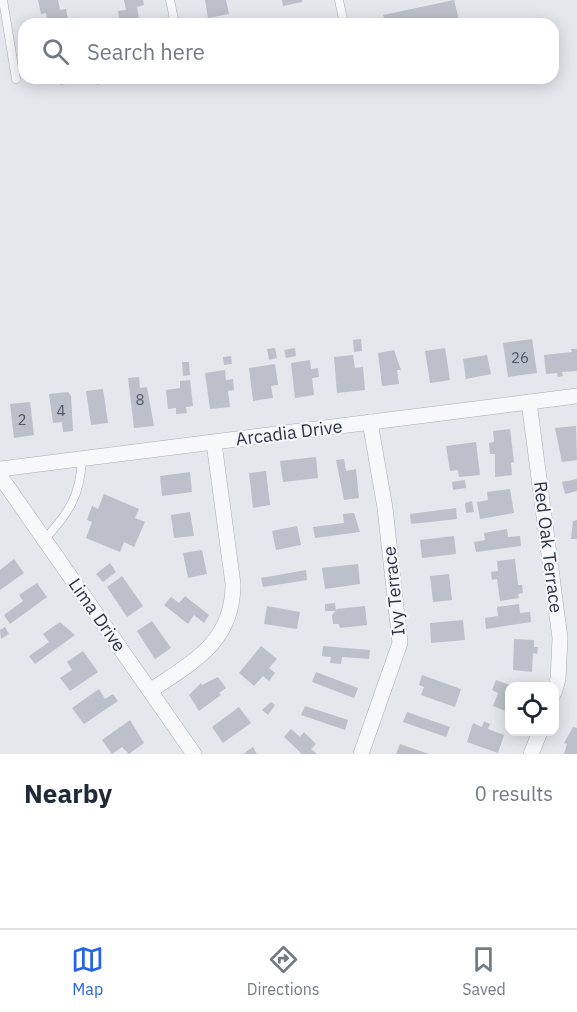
<!DOCTYPE html>
<html lang="en">
<head>
<meta charset="utf-8">
<style>
  :root { --surface:#fff; --page:#f6f6f7; --text:#1f2937; --muted:#747a83; --line:#e0e1e3; --accent:#2563eb }
  body { margin:0; font-family:"IBM Plex Sans",sans-serif; background:var(--page); color:var(--text) }
  .controls { position:absolute; right:18px; bottom:18px; display:grid; overflow:hidden; border-radius:12px; box-shadow:0 3px 15px #0003 }
  .controls button { width:54px; height:54px; display:grid; place-items:center; padding:0; border:0; border-bottom:2px solid var(--line); background:var(--surface); color:var(--text); font:30px sans-serif }
  .list { margin:0; padding:0; list-style:none }
  h2 { display:flex; justify-content:space-between; align-items:center; height:78px; margin:0; padding:0 24px; font-size:26px }
  h2 small { font-size:20px; font-weight:400; color:var(--muted) }
  .icon { flex:none; width:33px; height:33px; fill:none; stroke:currentColor; stroke-width:2; stroke-linecap:round; stroke-linejoin:round }
  .map { position:relative; flex:none; width:577px; height:754px; overflow:hidden }
  .search { position:absolute; background:var(--surface); box-shadow:0 3px 15px #0003; left:18px; right:18px; top:18px; height:66px; display:flex; align-items:center; gap:15px; box-sizing:border-box; padding:0 21px; border-radius:18px; color:var(--muted); font-size:22px }
  .sheet { height:174px; background:var(--surface) }
  nav { display:flex; justify-content:space-around; align-items:center; box-sizing:border-box; height:84px; border-top:2px solid var(--line); background:var(--surface); font-size:16px; color:var(--muted) }
  nav a { display:grid; justify-items:center; gap:3px }
  nav .on { color:var(--accent) }
  .map>svg:first-child { display:block }
</style>
</head>
<body>
<div class="map">
<svg width="577" height="754" viewBox="0 0 577 754">
  <rect width="100%" height="100%" fill="#e4e7ec"/>
  <g fill="#bbc0ca">
    <polygon points="38,0 58,0 60,10 66,9 69,24 48,24 46,13 41,14"/>
    <polygon points="124,0 143,0 144,5 137,7 140,24 120,24 118,11 126,10"/>
    <polygon points="205,0 226,0 229,14 208,18"/>
    <polygon points="282,0 302,0 302,2 283,6"/>
    <polygon points="454,0 459,20 438,24 376,24 375,20 384,18 383,15"/>
    <polygon points="59,78 80,78 81,81 60,85"/>
    <polygon points="96,78 127,78 127,79 97,85"/>
    <polygon points="361,339 362,351 354,352 353,340"/>
    <polygon points="532,339 537,373 508,377 503,343"/>
    <polygon points="275,348 277,358 269,360 267,349"/>
    <polygon points="295,348 296,356 286,358 284,350"/>
    <polygon points="445,348 450,380 430,383 425,351"/>
    <polygon points="571,349 577,349 577,371 562,372 563,376 558,377 557,373 546,374 544,355 572,352"/>
    <polygon points="394,350 401,370 397,370 399,384 382,386 378,353"/>
    <polygon points="353,355 355,368 363,367 365,390 337,393 334,357"/>
    <polygon points="487,355 491,374 466,379 463,359"/>
    <polygon points="231,356 232,364 224,365 223,357"/>
    <polygon points="310,360 311,369 318,368 319,377 312,378 314,395 295,398 291,363"/>
    <polygon points="182,362 189,362 190,375 183,376"/>
    <polygon points="275,364 278,385 271,386 273,398 253,401 249,368"/>
    <polygon points="225,370 226,380 233,379 234,390 228,391 230,407 210,409 205,373"/>
    <polygon points="139,377 140,388 147,387 154,426 134,428 128,378"/>
    <polygon points="190,380 193,406 186,407 187,413 176,414 176,408 168,409 166,390 180,388 180,381"/>
    <polygon points="103,389 108,423 91,425 86,391"/>
    <polygon points="68,392 71,396 73,431 63,432 62,422 53,423 49,394"/>
    <polygon points="30,402 34,435 14,438 10,404"/>
    <polygon points="576,426 577,460 562,462 555,428"/>
    <polygon points="510,429 514,462 511,463 512,475 495,477 495,454 490,454 489,443 494,442 493,431"/>
    <polygon points="476,442 480,475 459,477 458,470 450,471 446,446"/>
    <polygon points="316,457 318,478 283,482 280,461"/>
    <polygon points="344,459 346,471 356,469 359,498 344,500 336,460"/>
    <polygon points="266,471 270,505 253,508 249,473"/>
    <polygon points="190,472 192,492 162,496 160,476"/>
    <polygon points="577,479 577,491 565,494 562,482"/>
    <polygon points="465,480 466,488 453,490 452,482"/>
    <polygon points="510,489 514,513 480,519 477,502 488,500 487,492"/>
    <polygon points="104,494 139,509 135,518 145,522 134,547 124,542 120,552 86,538 92,522 87,520 92,506 98,509"/>
    <polygon points="472,501 474,512 466,513 465,503"/>
    <polygon points="456,508 457,519 411,524 410,514"/>
    <polygon points="190,512 194,536 174,538 171,515"/>
    <polygon points="354,513 360,532 315,538 313,527 344,523 343,514"/>
    <polygon points="577,520 577,539 571,539 573,521"/>
    <polygon points="297,526 301,545 276,550 272,531"/>
    <polygon points="507,529 508,537 520,536 521,546 476,552 474,542 485,540 484,533"/>
    <polygon points="454,536 456,554 422,558 420,540"/>
    <polygon points="202,550 207,574 188,578 183,553"/>
    <polygon points="14,559 24,573 0,590 0,570"/>
    <polygon points="515,559 518,585 522,585 523,593 518,594 519,598 500,601 497,579 492,580 491,572 498,571 497,561"/>
    <polygon points="110,563 116,572 103,582 96,574"/>
    <polygon points="358,564 360,584 325,589 322,568"/>
    <polygon points="306,570 307,580 263,587 261,578"/>
    <polygon points="449,574 452,600 433,602 430,576"/>
    <polygon points="122,576 143,606 127,617 107,587"/>
    <polygon points="37,583 47,597 10,624 4,615 23,601 19,595"/>
    <polygon points="185,596 209,615 204,623 194,615 188,624 164,605 171,597 179,603"/>
    <polygon points="335,603 336,611 325,611 325,604"/>
    <polygon points="519,604 520,613 530,612 531,622 486,629 485,618 498,616 497,607"/>
    <polygon points="267,606 300,612 297,629 264,624"/>
    <polygon points="365,606 367,625 340,628 339,624 333,624 332,615 337,609"/>
    <polygon points="463,620 465,640 431,643 430,623"/>
    <polygon points="152,621 171,648 155,659 137,631"/>
    <polygon points="60,622 75,635 35,664 29,656 49,642 43,634"/>
    <polygon points="5,627 9,634 1,639 0,630"/>
    <polygon points="514,639 534,640 534,647 538,647 537,654 533,653 532,672 513,670"/>
    <polygon points="261,646 277,659 269,668 275,673 269,681 263,676 254,686 239,673"/>
    <polygon points="323,646 370,650 369,659 342,657 341,664 330,663 331,657 322,656"/>
    <polygon points="83,651 98,672 70,691 60,678 72,670 67,662"/>
    <polygon points="316,672 358,688 354,698 312,682"/>
    <polygon points="422,675 461,689 455,707 421,695 424,687 419,685"/>
    <polygon points="218,677 226,688 219,693 221,695 199,711 189,695 201,683 202,685"/>
    <polygon points="496,680 510,685 510,713 493,706 498,693 492,690"/>
    <polygon points="99,689 105,699 113,694 118,701 84,724 72,708"/>
    <polygon points="271,702 275,705 268,715 262,710"/>
    <polygon points="305,706 348,720 345,730 301,715"/>
    <polygon points="239,707 251,723 223,743 212,727"/>
    <polygon points="407,712 450,727 446,737 403,722"/>
    <polygon points="130,720 144,743 129,754 122,747 112,754 102,740"/>
    <polygon points="484,721 490,724 488,729 504,735 498,753 467,742 473,723 482,727"/>
    <polygon points="573,727 577,728 577,754 564,754 567,744 564,743"/>
    <polygon points="291,729 300,737 304,732 316,744 311,749 317,754 302,754 284,737"/>
    <polygon points="400,744 429,754 396,754"/>
    <polygon points="253,747 257,754 243,754"/>
  </g>
  <g fill="none" stroke-linecap="round" stroke-linejoin="round">
    <defs>
      <g id="lane">
        <polyline points="3,0 16,79"/>
        <polyline points="170,0 175,24"/>
        <polyline points="339,0 344,24"/>
        <path d="M44,540C69,513 80,496 82,460"/>
      </g>
      <g id="street">
        <polyline points="529,402 560,638 558,679 554,693"/>
        <polyline points="0,469 577,396"/>
        <polyline points="0,476 194,754"/>
        <path d="M150,691C192,662 233,643 233,584L214,443"/>
        <polyline points="361,754 400,643 385,508 370,422"/>
        <polyline points="531,754 540,732"/>
      </g>
    </defs>
    <use href="#lane" stroke="#a9aeb7" stroke-width="9"/>
    <use href="#street" stroke="#a9aeb7" stroke-width="16"/>
    <use href="#lane" stroke="#f7f8fa" stroke-width="8"/>
    <use href="#street" stroke="#f7f8fa" stroke-width="15"/>
  </g>
  <g text-anchor="middle" stroke-width="4.5" stroke-linejoin="round" paint-order="stroke">
    <g font-size="15" fill="#4f5766">
      <text x="520" y="363">26</text>
      <text x="140" y="405">8</text>
      <text x="61" y="416">4</text>
      <text x="22" y="425">2</text>
    </g>
    <g font-size="18" fill="#2b3445" stroke="#f4f6f9">
      <text transform="translate(289 433) rotate(-7)" y="6">Arcadia Drive</text>
      <text transform="translate(548 547) rotate(83)" y="6">Red Oak Terrace</text>
      <text transform="translate(394 591) rotate(-96)" y="6">Ivy Terrace</text>
      <text transform="translate(97 615) rotate(55)" y="6">Lima Drive</text>
    </g>
  </g>
</svg>
<div class="controls">
<button><svg class="icon" aria-label="locate" viewBox="0 0 24 24"><circle cx="12" cy="12" r="6"/><path d="M12 2v4M12 18v4M2 12h4M18 12h4"/></svg></button>
</div>
<div class="search"><svg class="icon" aria-label="search" viewBox="0 0 24 24"><circle cx="10" cy="10" r="6"/><path d="M15 15l6 6"/></svg>Search here</div>
</div>
<section class="sheet">
<h2>Nearby<small>0 results</small></h2>
<ul class="list">
</ul>
</section>
<nav>
<a class="on"><svg class="icon" aria-label="map" viewBox="0 0 24 24"><path d="M3 6l6-2 6 2 6-2v14l-6 2-6-2-6 2zM9 4v14M15 6v14"/></svg>Map</a>
<a><svg class="icon" aria-label="directions" viewBox="0 0 24 24"><path d="M12 3l9 9-9 9-9-9zM9 14v-3h6M13 9l2 2-2 2"/></svg>Directions</a>
<a><svg class="icon" aria-label="saved" viewBox="0 0 24 24"><path d="M7 4h10v16l-5-4-5 4z"/></svg>Saved</a>
</nav>
</body>
</html>
